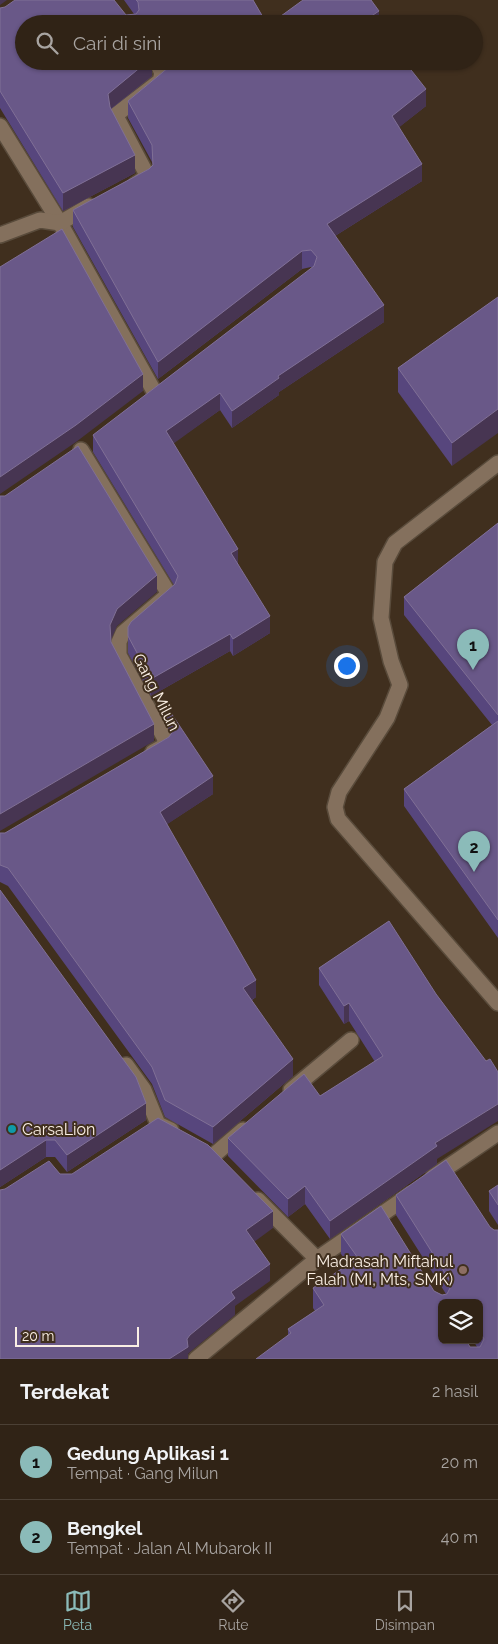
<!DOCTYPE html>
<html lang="id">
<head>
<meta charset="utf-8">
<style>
  :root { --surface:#302316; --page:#3c2f23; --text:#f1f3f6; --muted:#a8a4a1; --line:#4b4035; --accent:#8bbbb9 }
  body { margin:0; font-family:Raleway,sans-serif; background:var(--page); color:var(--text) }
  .controls { position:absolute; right:15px; bottom:15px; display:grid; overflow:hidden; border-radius:8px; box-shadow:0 1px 4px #0004 }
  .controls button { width:45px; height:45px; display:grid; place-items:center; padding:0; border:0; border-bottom:1px solid var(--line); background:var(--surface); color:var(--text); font:25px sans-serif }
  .scale { position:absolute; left:15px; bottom:12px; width:124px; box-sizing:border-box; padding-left:5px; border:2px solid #faefe4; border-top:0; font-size:14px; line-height:18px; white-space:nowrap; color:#faefe4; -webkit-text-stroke:4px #402f1e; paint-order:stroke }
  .you { position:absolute; left:346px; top:665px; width:18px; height:18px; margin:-12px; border:4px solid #fff; border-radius:50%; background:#1a73e8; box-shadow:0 0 0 8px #1a73e833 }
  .badge { display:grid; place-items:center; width:32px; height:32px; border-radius:50%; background:var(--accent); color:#111; font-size:16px; font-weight:700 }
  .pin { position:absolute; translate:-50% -41px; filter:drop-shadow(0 1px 2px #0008) }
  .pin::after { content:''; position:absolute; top:26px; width:18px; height:15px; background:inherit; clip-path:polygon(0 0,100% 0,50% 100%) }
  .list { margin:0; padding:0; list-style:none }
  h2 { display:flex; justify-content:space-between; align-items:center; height:65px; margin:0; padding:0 20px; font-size:21px }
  h2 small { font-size:16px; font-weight:400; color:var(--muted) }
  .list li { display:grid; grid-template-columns:32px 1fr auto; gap:15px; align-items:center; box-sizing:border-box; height:75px; padding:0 20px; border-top:1px solid var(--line) }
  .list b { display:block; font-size:19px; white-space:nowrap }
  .list p { margin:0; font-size:16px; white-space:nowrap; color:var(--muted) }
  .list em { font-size:16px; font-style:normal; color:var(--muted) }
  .icon { flex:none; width:28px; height:28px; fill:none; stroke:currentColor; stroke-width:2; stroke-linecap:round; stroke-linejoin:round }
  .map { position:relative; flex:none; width:498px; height:1359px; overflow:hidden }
  .search { position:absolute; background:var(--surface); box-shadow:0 1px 4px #0004; left:15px; right:15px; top:15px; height:55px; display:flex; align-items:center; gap:12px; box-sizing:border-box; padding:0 18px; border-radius:28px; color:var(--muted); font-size:19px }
  .sheet { height:215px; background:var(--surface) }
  nav { display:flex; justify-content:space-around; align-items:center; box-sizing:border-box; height:70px; border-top:1px solid var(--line); background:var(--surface); font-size:14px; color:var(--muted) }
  nav a { display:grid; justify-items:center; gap:2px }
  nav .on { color:var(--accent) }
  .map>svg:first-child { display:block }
</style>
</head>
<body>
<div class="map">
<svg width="498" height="1359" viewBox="0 0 498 1359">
  <rect width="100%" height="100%" fill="#402f1e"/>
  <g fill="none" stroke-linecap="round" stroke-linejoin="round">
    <defs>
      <g id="minor">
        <polyline points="0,126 60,223 155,393"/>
        <polyline points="135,185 145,178 146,173 118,120 117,114 160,81 162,73 156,61"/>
        <polyline points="0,235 40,220 60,223 89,206"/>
        <polyline points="81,450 169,594 123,633 119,642 119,655 165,739 164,746 153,752"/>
        <polyline points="498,463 395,543 385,562 381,618 391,661 400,685 387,718 339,792 335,807 338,819 498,1003"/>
        <polyline points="126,1065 144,1090 158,1124 171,1130"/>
        <polyline points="291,1090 351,1040"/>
        <polyline points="214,1155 243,1130"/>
        <polyline points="433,1177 498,1133"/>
        <polyline points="258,1200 317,1259"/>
        <polyline points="196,1359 317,1259 411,1194"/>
      </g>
    </defs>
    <use href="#minor" stroke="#594b3b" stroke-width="18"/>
    <use href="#minor" stroke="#84705d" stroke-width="15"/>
  </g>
  <g fill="#57467d" fill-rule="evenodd">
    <polygon points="124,0 253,0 267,24 24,24 152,61 152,76 111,109 135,173 63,211 0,108 0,8 126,15 134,14"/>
    <polygon points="167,61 404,61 426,106 399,127 422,181 335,236 384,322 279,392 279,395 232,428 220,410 173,443 238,564 270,633 233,656 230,651 151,696 128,653 128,627 174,585 93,452 93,435 312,268 311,267 302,269 158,379 73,227 73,210 149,169 153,166 152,162 128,118 128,101 169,67"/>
    <polygon points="498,297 452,466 398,392 398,368"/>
    <polygon points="498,523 498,938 404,806 404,789 492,725 404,615 404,597"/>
    <polygon points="163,701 213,794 167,824 256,997 252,1000 293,1076 213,1144 165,1117 152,1084 8,886 0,882 0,833 5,833 169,737 171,734 163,718"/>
    <polygon points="0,890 146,1120 67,1172 55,1157 46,1157 0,1187"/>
    <polygon points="389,921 437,1159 437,1164 330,1239 305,1204 288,1217 228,1156 228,1138 320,1096 375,1062 349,1021 344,1024 319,985 319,968"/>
    <polygon points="498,1185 498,1225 489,1211 489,1191"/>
    <path d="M396,1195L490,1227L494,1230L498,1359L288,1335V1329L315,1311L313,1308V1288L348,1264L341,1254V1234L434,1291L442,1295L446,1294L396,1215ZM442,1303H479V1340H473L477,1347H470L442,1340Z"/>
  </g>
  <g fill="#473552">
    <polygon points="0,0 7,0 0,5"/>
    <polygon points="379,11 379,24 370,24 370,17"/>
    <polygon points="148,61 152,61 152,76 108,111 108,94"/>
    <polygon points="426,89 426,106 392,133 392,116"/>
    <polygon points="135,155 135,173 63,211 63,193"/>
    <polygon points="422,164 422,181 327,241 327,224"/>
    <polygon points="302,251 302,269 158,379 158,362"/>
    <polygon points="384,305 384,322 279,392 279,395 232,428 232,411 278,376"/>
    <polygon points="143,374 143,391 76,442 0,494 0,477"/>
    <polygon points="220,393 220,410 166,449 166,431"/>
    <polygon points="498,409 498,433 452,466 452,443"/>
    <polygon points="238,549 238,566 231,553"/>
    <polygon points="157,575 157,592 117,626 110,642 110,625 117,609"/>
    <polygon points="270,616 270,633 233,656 233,639"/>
    <polygon points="230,634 230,651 151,696 151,679"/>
    <polygon points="154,724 154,741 0,831 0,814"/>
    <polygon points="213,776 213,794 160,829 160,812"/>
    <polygon points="256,980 256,997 243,1005 243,988"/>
    <polygon points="349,1003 349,1021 344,1024 344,1006"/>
    <polygon points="293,1059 293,1076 213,1144 213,1127"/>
    <polygon points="146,1103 146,1120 67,1172 67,1155"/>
    <polygon points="498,1104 498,1121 437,1159 437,1164 330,1239 330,1221 435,1143"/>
    <polygon points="46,1140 46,1157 0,1187 0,1170"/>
    <polygon points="305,1186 305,1204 288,1217 288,1199"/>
    <polygon points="273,1211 273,1228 246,1248 246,1230"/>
    <polygon points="270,1264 270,1281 235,1306 235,1315 190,1352 188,1354 188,1359 169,1359 187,1339 190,1335 231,1292"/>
  </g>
  <g fill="#695888" stroke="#807096" fill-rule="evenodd">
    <polygon points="15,0 114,0 126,15 136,14 139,10 138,2 136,0 253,0 267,24 24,24 24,61 148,61 108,94 110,107 135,155 63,193 0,91 0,8 5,7"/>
    <polygon points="303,0 371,0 379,11 370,17 375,24 270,24"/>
    <polygon points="170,61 404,61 426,89 392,116 422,164 327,224 384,305 278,376 279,378 232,411 220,393 166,431 238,549 231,553 270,616 233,639 230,634 151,679 128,636 128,627 131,622 175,584 178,576 93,435 314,266 317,257 311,250 302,251 158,362 73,210 149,169 153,165 152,145 128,101 169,67"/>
    <polygon points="62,229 143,374 76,425 0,477 0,267"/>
    <polygon points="498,297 498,409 452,443 398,368"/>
    <polygon points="78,446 157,575 117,609 110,625 111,642 154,724 0,814 0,496 5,496"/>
    <polygon points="498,523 498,715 404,597"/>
    <polygon points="163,701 213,776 160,812 256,980 243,988 293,1059 213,1127 165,1100 152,1067 8,868 0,865 0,833 5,833 169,737 173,731 173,721"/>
    <polygon points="498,721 498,920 404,789"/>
    <polygon points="0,890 136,1077 146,1103 67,1155 55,1140 46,1140 0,1170"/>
    <polygon points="389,921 436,994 486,1061 490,1059 498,1072 498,1104 435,1143 437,1146 330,1221 305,1186 288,1199 228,1138 304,1074 320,1096 383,1056 349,1003 344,1006 319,968"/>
    <polygon points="158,1118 208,1145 273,1211 246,1230 270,1264 231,1292 235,1298 190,1335 187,1339 188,1347 169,1359 0,1359 0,1190 5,1189 49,1161 60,1174 72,1174"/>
    <path d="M446,1160L490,1227L494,1230H498V1359H256L291,1333L288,1329L324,1305L313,1288L358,1258L341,1234L381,1206L434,1291L442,1295L447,1294L451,1286L450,1281L396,1195ZM442,1303H479V1331L484,1339L480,1347H470L466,1340H442Z"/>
    <polygon points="498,1185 498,1205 489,1191"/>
  </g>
  <circle fill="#0f9aa8" stroke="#402f1e" stroke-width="2" cx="12" cy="1129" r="5"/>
  <circle fill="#8d6e63" stroke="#402f1e" stroke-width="2" cx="463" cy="1270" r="5"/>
  <g text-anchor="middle" stroke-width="4" stroke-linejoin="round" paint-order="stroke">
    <g font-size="16" fill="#faefe4" stroke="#402f1e">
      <text transform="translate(157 692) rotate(63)" y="6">Gang Milun</text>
    </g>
    <g font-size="16" fill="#faefe4" stroke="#402f1e" text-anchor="start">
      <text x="22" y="1135">CarsaLion</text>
      <text x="453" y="1267" text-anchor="end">Madrasah Miftahul<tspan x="453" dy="18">Falah (MI, Mts, SMK)</tspan></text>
    </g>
  </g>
</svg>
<div class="controls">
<button><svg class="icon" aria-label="layers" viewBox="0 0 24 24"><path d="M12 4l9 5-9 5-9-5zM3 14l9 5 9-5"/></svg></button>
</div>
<div class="scale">20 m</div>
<div class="you"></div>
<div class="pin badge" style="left:473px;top:670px">1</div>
<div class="pin badge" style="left:474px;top:872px">2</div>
<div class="search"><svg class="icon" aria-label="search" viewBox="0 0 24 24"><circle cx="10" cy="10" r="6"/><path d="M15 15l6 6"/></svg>Cari di sini</div>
</div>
<section class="sheet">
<h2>Terdekat<small>2 hasil</small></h2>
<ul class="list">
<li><span class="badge">1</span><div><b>Gedung Aplikasi 1</b><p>Tempat · Gang Milun</p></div><em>20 m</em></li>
<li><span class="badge">2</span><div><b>Bengkel</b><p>Tempat · Jalan Al Mubarok II</p></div><em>40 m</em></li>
</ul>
</section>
<nav>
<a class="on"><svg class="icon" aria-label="map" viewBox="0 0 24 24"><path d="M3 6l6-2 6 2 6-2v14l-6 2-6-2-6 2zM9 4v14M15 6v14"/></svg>Peta</a>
<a><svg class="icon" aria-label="directions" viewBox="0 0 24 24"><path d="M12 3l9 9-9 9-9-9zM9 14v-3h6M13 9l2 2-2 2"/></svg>Rute</a>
<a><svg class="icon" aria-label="saved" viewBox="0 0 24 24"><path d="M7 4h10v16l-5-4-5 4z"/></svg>Disimpan</a>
</nav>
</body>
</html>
